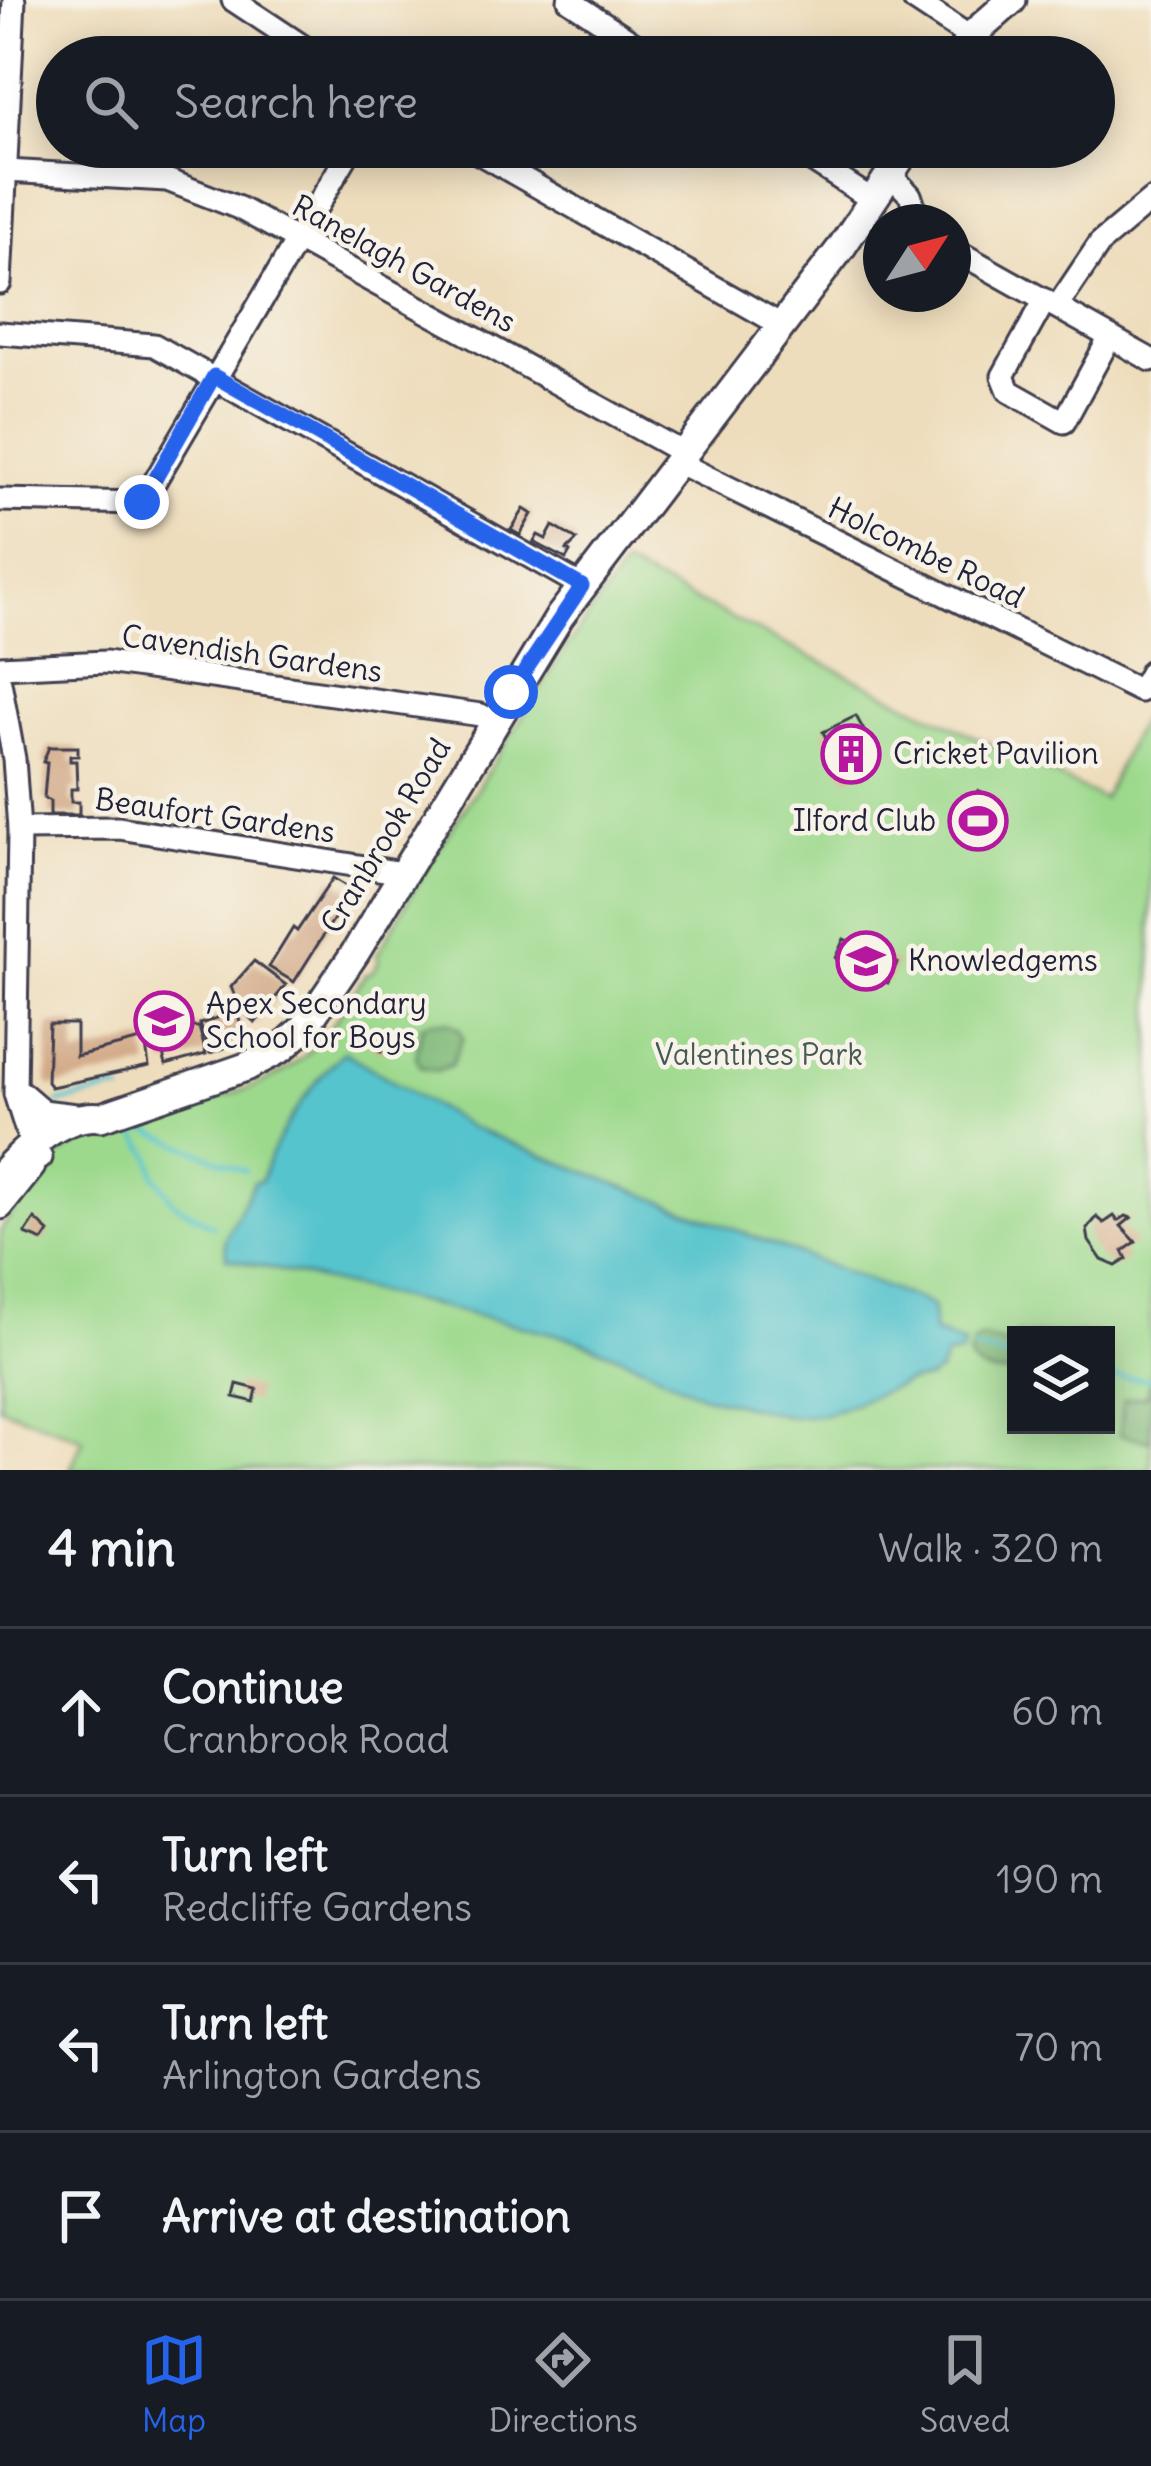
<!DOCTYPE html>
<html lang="en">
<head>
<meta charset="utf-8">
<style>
  :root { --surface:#171b24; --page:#20242c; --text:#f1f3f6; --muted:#9ea1a6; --line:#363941; --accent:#2563eb }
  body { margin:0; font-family:Delius,sans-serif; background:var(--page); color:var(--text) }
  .controls { position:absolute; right:36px; bottom:36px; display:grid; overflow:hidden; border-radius:0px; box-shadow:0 6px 30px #0003 }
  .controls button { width:108px; height:108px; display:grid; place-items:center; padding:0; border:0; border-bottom:3px solid var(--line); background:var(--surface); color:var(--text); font:60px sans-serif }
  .compass { position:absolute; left:863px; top:204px; width:108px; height:108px; border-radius:50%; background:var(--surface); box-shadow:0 6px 30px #0003; rotate:54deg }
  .stop { position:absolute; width:36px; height:36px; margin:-27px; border:9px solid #2563eb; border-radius:50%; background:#fff }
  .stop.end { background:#2563eb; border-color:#fff; box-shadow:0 3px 12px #0008 }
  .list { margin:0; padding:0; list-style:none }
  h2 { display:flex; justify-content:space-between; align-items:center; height:156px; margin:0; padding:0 48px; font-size:51px }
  h2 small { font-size:39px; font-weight:400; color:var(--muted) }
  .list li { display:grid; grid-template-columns:78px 1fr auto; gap:36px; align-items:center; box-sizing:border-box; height:168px; padding:0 48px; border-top:3px solid var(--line) }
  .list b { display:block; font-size:45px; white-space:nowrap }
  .list p { margin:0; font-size:39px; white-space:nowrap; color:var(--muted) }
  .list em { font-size:39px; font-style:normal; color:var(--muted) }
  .icon { flex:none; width:66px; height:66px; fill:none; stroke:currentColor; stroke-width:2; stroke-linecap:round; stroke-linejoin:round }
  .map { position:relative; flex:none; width:1151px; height:1470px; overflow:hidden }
  .search { position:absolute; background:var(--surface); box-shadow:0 6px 30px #0003; left:36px; right:36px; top:36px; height:132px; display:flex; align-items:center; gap:30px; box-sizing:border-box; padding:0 42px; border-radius:66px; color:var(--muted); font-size:45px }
  .sheet { height:828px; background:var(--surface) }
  nav { display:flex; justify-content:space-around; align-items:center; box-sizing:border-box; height:168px; border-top:3px solid var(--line); background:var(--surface); font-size:33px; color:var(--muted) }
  nav a { display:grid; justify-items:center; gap:6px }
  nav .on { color:var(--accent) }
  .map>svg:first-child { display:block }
</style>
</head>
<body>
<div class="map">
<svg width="1151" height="1470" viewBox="0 0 1151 1470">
  <rect width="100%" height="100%" fill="#f7f3e8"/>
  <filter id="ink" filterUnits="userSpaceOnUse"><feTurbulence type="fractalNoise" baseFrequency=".00833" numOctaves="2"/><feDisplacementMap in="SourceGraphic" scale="24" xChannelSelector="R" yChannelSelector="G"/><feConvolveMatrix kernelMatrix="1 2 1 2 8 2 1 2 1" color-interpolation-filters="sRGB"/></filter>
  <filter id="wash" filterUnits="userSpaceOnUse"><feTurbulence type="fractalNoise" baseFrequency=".004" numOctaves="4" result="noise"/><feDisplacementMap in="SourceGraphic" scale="48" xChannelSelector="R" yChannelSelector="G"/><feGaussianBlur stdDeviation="2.7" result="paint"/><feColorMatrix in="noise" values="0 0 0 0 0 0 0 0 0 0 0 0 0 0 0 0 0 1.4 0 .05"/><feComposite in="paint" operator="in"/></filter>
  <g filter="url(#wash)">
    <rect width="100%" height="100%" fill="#eeddbc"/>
    <path fill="#9dd98d" stroke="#607e64" stroke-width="3" fill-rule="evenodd" d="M624,566L1103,799L1151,698V1470H70L83,1439L0,1407V1232C7,1217 19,1207 26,1196C29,1191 29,1185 32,1180C80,1117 215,1113 283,1072C322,1048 341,1012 365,975L373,971L379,961L377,955L424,872L564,651ZM1016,1335H1106V1425H1016Z"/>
    <g fill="#7eb978" stroke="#506e5a" stroke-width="3">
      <polygon points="434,1021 448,1022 459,1029 463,1038 451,1065 436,1071 421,1067 416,1057 422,1025"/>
      <path d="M982,1338L1016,1346V1373C998,1375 981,1375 969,1359L973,1343Z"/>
      <polygon points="1151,1377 1151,1441 1120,1435 1123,1400 1147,1395"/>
    </g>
    <path fill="#57c4cd" stroke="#3c7384" stroke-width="3" d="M344,1052L469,1127L929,1304L933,1309V1332L964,1345L962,1354L946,1356L939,1372L928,1379L907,1382L827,1414L792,1417L701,1395L639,1364L573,1338L226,1258L225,1238L254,1182L261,1181C272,1142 312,1081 344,1052Z"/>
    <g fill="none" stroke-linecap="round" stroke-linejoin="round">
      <g stroke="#57c4cd" stroke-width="4.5">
        <polyline points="58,1103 114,1090 122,1092"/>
        <polyline points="134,1125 133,1131 151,1157 155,1175 174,1203 213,1226"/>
        <polyline points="134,1125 245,1171"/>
        <polyline points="973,1349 1016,1359"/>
        <polyline points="1106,1377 1151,1379"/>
      </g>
    </g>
    <g id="blocks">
      <g fill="#d0a683">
        <polygon points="524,509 532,514 520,535 511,530"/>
        <polygon points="553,526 577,540 567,550 570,552 566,559 534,542 538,535 546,539"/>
        <polygon points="856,716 869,740 862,744 872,765 846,778 823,732"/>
        <polygon points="49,747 78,747 78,756 70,756 70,761 76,761 77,789 71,789 71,802 79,802 79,815 50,815 50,801 44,798 47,763 43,762"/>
        <polygon points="978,790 1001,802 981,847 962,838 964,832 959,830"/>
        <polygon points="333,878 349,888 347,898 294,982 269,967 293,928 297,931"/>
        <polygon points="844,939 897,963 888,983 835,958"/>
        <polygon points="254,961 286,985 255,1023 240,1008 231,987"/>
        <polygon points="234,1006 247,1040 210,1053 200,1024 228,1014 225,1009"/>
        <polygon points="172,1010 176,1027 199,1027 206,1054 166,1065 152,1015"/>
        <polygon points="49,1024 76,1024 76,1056 145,1039 149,1066 51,1087 47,1082"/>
        <polygon points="363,1026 390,1039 381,1052 356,1035"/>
        <polygon points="1114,1216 1118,1221 1126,1216 1131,1218 1121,1226 1136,1242 1123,1251 1127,1259 1116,1266 1102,1260 1089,1241 1087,1229 1097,1217 1104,1223"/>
        <polygon points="35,1219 49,1232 43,1241 25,1234"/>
        <polygon points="237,1384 257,1389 254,1402 234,1397"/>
      </g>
    </g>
  </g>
  <g filter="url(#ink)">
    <use href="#blocks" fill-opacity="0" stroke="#413e4e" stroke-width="3"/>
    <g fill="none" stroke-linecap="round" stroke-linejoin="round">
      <defs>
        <g id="minor">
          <polyline points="233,0 319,57"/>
          <polyline points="569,0 655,57"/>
          <polyline points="914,0 970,37"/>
          <polyline points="468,147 783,326"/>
          <polyline points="791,147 874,201"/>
          <polyline points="6,171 167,180 239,208 685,454"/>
          <polyline points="891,175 910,195 920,222"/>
          <polyline points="953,249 1151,360"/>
          <polyline points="0,283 14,0"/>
          <polyline points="1045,300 1003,376 1009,391 1064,422 1110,337"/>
          <polyline points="1057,307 1100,243 1151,200"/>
          <polyline points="0,333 154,345 582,586"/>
          <polyline points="679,463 1140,691 1151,671"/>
          <polyline points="0,500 142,503 352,147"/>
          <polyline points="0,667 106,662 481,715 492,723"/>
          <polyline points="0,682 14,759 19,829 15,1094 28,1135 41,1158"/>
          <polyline points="19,829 119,828 403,873"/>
        </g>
        <g id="major">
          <polyline points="959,57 970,37 1012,0"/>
          <polyline points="21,1096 42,1114 76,1118"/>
          <path d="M0,1176C23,1150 64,1112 101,1117L246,1067L282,1048L304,1028L355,953L560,616L841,248L908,147"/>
          <polyline points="0,1205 31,1166"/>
        </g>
      </defs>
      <use href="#minor" stroke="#413e4e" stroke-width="27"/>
      <use href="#major" stroke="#413e4e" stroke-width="33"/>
      <use href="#minor" stroke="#fff" stroke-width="21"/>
      <use href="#major" stroke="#fff" stroke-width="27"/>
    </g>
  </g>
  <g fill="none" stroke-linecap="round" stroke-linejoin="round" filter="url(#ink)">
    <polyline stroke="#2563eb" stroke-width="15" points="142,502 214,376 582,586 511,692"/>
  </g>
  <defs>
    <symbol id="building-ring" viewBox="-11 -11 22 22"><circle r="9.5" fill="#f7f3e8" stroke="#b5179e" stroke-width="1.5"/><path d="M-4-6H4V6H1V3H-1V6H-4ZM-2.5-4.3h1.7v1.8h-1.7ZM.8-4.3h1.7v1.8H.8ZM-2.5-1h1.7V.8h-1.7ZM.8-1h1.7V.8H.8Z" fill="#b5179e"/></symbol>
    <symbol id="stadium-ring" viewBox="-11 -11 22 22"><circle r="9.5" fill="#f7f3e8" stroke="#b5179e" stroke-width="1.5"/><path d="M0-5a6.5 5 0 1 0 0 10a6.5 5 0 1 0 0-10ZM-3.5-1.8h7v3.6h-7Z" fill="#b5179e"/></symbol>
    <symbol id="school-ring" viewBox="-11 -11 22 22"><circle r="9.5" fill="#f7f3e8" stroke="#b5179e" stroke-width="1.5"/><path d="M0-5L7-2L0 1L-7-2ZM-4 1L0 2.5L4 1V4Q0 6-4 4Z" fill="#b5179e"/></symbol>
  </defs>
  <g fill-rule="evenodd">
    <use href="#building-ring" x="818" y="721" width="66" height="66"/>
    <use href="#stadium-ring" x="945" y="788" width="66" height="66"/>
    <use href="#school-ring" x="833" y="928" width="66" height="66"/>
    <use href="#school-ring" x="131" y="988" width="66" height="66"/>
  </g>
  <g text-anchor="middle" stroke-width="9" stroke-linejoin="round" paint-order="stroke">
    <g font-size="30" fill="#22223b" stroke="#f7f3e8">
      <text transform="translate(404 264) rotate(29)" y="10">Ranelagh Gardens</text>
      <text transform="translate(926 553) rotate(26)" y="10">Holcombe Road</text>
      <text transform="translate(252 654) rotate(8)" y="10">Cavendish Gardens</text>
      <text transform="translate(215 816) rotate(8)" y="10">Beaufort Gardens</text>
      <text transform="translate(386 836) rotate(-59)" y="10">Cranbrook Road</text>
    </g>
    <g font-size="30" fill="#22223b" stroke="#f7f3e8" text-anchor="start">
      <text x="893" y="764">Cricket Pavilion</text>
      <text x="936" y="831" text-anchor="end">Ilford Club</text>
      <text x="908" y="971">Knowledgems</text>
      <text x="206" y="1014">Apex Secondary<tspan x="206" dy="34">School for Boys</tspan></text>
    </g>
    <g font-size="30" fill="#475954" stroke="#f7f3e8">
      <text x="759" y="1065">Valentines Park</text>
    </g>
  </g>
</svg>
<div class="controls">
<button><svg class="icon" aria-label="layers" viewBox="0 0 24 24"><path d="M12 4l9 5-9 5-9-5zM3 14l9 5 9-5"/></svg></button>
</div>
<svg class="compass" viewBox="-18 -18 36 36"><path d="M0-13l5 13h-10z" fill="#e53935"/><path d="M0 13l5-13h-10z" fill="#9ea1a6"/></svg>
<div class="stop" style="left:511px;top:692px"></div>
<div class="stop end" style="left:142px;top:502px"></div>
<div class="search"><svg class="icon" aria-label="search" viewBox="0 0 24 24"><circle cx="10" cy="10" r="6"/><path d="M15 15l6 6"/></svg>Search here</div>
</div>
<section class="sheet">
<h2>4 min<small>Walk · 320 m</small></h2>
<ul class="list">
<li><svg class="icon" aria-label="ahead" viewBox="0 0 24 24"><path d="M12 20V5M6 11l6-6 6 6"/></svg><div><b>Continue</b><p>Cranbrook Road</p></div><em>60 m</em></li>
<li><svg class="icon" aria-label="left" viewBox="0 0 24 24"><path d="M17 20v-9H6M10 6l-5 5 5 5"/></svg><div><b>Turn left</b><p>Redcliffe Gardens</p></div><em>190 m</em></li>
<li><svg class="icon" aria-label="left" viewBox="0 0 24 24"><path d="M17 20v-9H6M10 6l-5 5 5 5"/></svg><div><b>Turn left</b><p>Arlington Gardens</p></div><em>70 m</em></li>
<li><svg class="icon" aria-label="arrive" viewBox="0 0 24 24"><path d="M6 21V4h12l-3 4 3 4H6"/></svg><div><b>Arrive at destination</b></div></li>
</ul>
</section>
<nav>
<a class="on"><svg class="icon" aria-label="map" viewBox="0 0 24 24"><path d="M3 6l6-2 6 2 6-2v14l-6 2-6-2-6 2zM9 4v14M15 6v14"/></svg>Map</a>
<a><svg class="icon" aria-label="directions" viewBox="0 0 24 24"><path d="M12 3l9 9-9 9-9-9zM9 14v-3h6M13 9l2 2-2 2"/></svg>Directions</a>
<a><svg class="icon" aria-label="saved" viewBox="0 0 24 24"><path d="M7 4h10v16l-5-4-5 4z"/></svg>Saved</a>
</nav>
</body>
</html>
